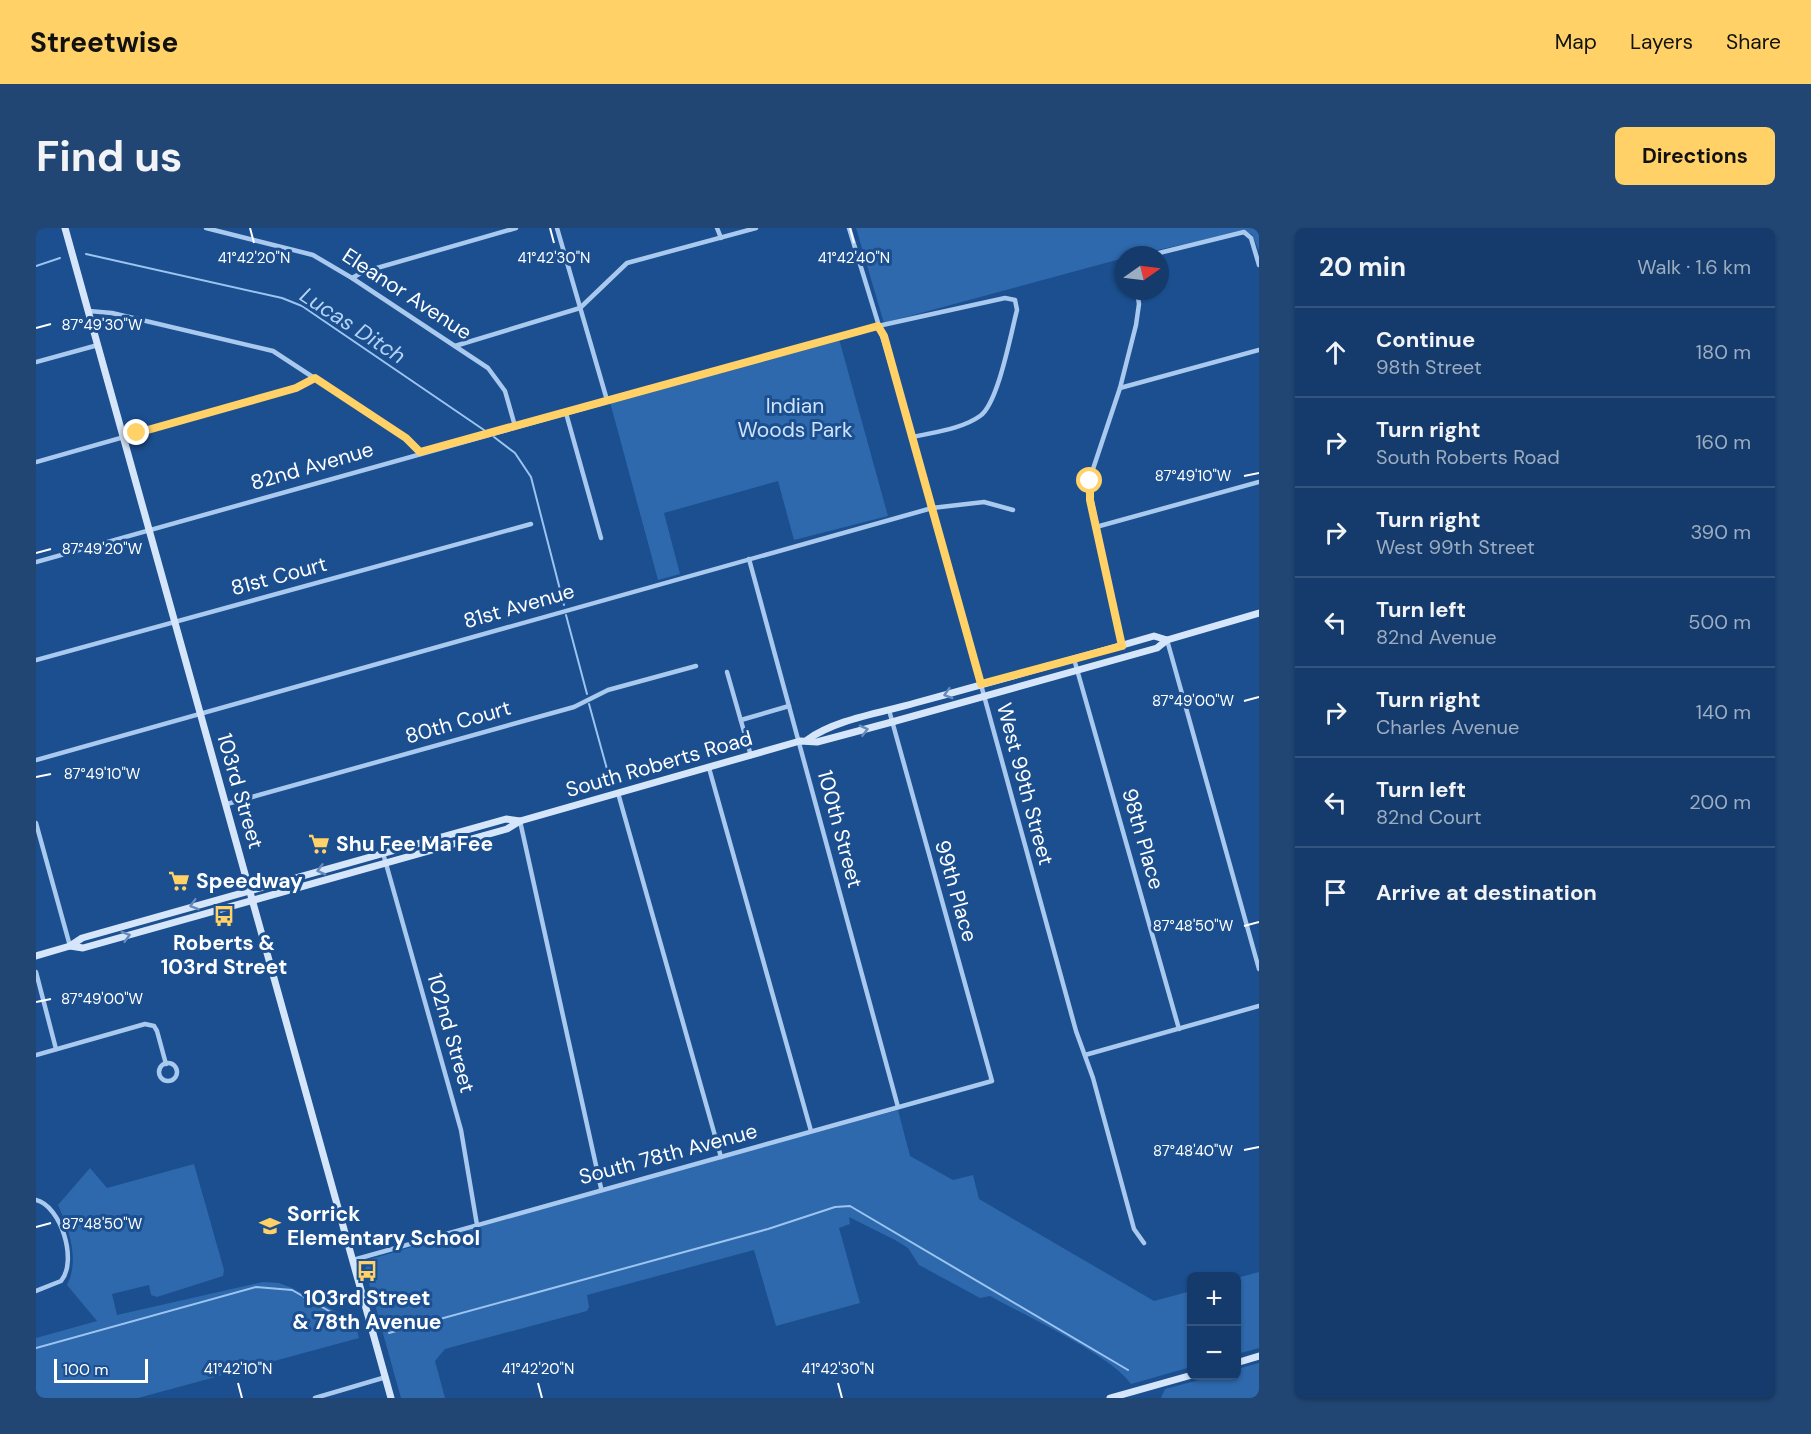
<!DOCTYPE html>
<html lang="en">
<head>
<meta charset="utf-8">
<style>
  :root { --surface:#143b6b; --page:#214673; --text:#f1f3f6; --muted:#9dadc1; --line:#33557e; --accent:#ffd166 }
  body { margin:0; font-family:"DM Sans",sans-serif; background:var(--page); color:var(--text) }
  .controls { position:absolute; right:18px; bottom:18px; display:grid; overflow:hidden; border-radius:9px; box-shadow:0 2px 4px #0004 }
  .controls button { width:54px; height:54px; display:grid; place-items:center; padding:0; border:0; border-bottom:2px solid var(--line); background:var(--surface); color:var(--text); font:30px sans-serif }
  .compass { position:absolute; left:1079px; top:18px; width:54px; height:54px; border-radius:50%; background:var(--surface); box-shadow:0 2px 4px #0004; rotate:76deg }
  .scale { position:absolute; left:18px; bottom:15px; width:94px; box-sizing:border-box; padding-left:6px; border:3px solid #fff; border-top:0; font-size:16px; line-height:21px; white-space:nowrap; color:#fff; -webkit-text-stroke:4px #1b4f8f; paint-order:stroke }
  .stop { position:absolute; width:18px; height:18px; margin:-14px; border:4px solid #ffd166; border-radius:50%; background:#fff }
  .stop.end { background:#ffd166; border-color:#fff; box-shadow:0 2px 6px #0008 }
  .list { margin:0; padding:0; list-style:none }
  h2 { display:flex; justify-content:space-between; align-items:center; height:78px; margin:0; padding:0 24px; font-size:26px }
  h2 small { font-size:20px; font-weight:400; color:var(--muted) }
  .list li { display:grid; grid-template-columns:39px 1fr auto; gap:18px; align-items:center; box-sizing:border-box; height:90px; padding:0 24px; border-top:2px solid var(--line) }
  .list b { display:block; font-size:22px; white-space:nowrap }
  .list p { margin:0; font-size:20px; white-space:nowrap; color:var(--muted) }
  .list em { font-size:20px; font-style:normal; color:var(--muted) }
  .icon { flex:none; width:33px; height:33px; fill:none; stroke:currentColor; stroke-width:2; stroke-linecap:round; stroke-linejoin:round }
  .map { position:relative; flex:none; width:1223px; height:1170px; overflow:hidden; border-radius:9px }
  header { display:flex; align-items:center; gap:36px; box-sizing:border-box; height:84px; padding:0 30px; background:var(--accent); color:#111 }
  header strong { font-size:28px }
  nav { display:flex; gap:33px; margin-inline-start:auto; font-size:21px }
  .intro { display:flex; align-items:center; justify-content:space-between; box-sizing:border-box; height:144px; padding:0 36px }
  h1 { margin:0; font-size:42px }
  .button { padding:15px 27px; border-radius:9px; background:var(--accent); color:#111; font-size:21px; font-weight:700 }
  main { display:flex; gap:36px; padding:0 36px }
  aside { flex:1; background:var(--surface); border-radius:9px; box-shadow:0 2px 4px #0004 }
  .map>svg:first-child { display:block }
</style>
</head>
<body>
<header>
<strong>Streetwise</strong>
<nav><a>Map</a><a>Layers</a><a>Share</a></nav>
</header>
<div class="intro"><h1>Find us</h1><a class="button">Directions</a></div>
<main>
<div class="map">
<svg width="1223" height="1170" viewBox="0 0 1223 1170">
  <rect width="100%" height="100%" fill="#1b4f8f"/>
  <g fill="#2e69ad">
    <path d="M820,0H1223V23L1216,6C1198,0 1115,27 1088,27V30L848,95Z"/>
    <polygon points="803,111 852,288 758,312 742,253 628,285 644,346 622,352 574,174"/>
    <path d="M862,882L874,928L917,952L937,947L943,971L1118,1073L1155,1063V1139L1095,1156C1076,1128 988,1087 954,1068L944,1070L883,1037L872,1020L859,1012L813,989L814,996L803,1000L824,1075L740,1098L718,1022L551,1067L553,1079L551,1083L409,1121L399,1133L409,1170H365L329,1041L335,1031L541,970Z"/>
    <path d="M158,936L188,1042L187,1048L121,1069L115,1067L113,1057L76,1066L81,1087L227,1054L243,1055L256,1060L319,1094L323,1110L102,1170H0V1110L61,1093L31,1057C44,1032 33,1001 22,977L54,940L71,960Z"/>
    <polygon points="1223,1044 1223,1120 1201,1126 1201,1050"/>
    <polygon points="1223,1135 1223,1170 1125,1170 1129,1161 1178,1148 1200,1148 1201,1141"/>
  </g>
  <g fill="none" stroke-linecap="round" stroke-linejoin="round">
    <g stroke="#9cc4f0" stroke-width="2">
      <polyline points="50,26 246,70 266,78 448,202"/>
      <polyline points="0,38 24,30"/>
      <polyline points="458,209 479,225 495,249 528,377"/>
      <polyline points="530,387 551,466"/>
      <polyline points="553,476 574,552"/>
      <polyline points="353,1105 732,1001 799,979 814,978 1092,1142"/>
      <polyline points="0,1120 220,1059 256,1062 316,1096"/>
    </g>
    <g stroke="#a9c9ee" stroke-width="4.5">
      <polyline points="170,0 277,27 316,50 452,140 469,163 479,198"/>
      <polyline points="521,0 571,172"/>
      <polyline points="681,0 685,10"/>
      <polyline points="813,0 877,209 1040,803 1057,850 1098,1001 1108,1015"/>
      <polyline points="1115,27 1208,4 1215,10 1223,37"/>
      <polyline points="316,50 327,44 480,0"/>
      <polyline points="53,83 76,85 237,123 370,210 384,224"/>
      <polyline points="419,118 544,80 591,35 720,0"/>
      <polyline points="0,134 62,117"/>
      <polyline points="1084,160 1223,122"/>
      <polyline points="530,185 565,310"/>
      <polyline points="0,234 260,160 279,149"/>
      <polyline points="1060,299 1223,254"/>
      <polyline points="713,331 862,879"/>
      <path d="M0,334L842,98L969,70L979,72L981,82C975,105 962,176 944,188C926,201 898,204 877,209"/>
      <polyline points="1131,412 1223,741"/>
      <polyline points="1086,418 1053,260 1057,241 1084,160 1100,97 1103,76 1101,63"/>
      <polyline points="1038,431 1143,801"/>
      <polyline points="0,432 495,296"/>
      <polyline points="691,444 715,528"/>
      <polyline points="705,492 753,478"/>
      <polyline points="0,532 896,280 948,274 977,282"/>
      <polyline points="673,540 775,903"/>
      <polyline points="582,565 685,929"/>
      <polyline points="191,576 538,479 572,462 660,438"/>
      <polyline points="484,593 565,960"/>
      <polyline points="0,595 34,718"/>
      <polyline points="347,625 425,902 441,997"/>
      <polyline points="0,744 20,821"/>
      <polyline points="0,827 109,796 118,798 121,803 130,836"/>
      <polyline points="1049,827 1223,778"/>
      <circle cx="132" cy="844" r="9"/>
      <path d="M0,972C25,978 42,1033 25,1053L0,1063"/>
      <polyline points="317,1032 956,853 853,482"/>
      <polyline points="279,1170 350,1149"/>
    </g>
    <g stroke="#d6e6fa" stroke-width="7">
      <polyline points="29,0 355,1170"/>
      <path d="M771,512C800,491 845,485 879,475C959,453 1039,431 1118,408L1131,412"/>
      <polyline points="34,718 47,720 471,601 484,593 764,513 781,514 856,494 1121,420 1131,412 1223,385"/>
      <polyline points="0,728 34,718 46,710 470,591 484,593"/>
      <polyline points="1200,1135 1223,1128"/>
      <polyline points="1074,1170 1156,1147"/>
    </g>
  </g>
  <defs><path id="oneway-chevron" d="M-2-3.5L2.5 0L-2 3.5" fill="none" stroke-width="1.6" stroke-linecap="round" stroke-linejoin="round" transform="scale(1.5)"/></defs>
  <g stroke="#668bba">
    <use href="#oneway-chevron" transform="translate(912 466) rotate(164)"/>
    <use href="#oneway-chevron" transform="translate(828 502) rotate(-14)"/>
    <use href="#oneway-chevron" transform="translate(285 642) rotate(165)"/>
    <use href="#oneway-chevron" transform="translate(158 677) rotate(164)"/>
    <use href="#oneway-chevron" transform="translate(90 708) rotate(-16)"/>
  </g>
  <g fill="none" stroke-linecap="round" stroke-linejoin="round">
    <polyline stroke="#ffd166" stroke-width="8" points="101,205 260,160 279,150 370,210 384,224 842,98 848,108 945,456 1086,418 1054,272 1054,253"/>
  </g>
  <path fill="none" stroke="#fff" stroke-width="2" d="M214,0L218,15M514,0L518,15M814,0L818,15M0,100L15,96M1208,248L1223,245M0,325L15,321M1208,473L1223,469M0,549L15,546M1208,698L1223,694M0,774L15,771M1208,922L1223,919M0,999L15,995M202,1155L206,1170M502,1155L506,1170M802,1155L806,1170"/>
  <defs>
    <symbol id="supermarket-bare" viewBox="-9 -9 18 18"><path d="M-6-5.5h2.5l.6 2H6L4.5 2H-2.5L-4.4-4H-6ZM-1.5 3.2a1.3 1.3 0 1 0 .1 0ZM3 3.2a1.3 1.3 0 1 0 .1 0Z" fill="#ffd166" stroke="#1b4f8f" stroke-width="2.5" paint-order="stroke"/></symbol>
    <symbol id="bus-bare" viewBox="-9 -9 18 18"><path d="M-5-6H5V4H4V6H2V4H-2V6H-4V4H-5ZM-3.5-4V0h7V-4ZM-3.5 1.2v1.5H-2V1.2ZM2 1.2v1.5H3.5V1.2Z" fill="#ffd166" stroke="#1b4f8f" stroke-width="2.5" paint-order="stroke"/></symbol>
    <symbol id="school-bare" viewBox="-9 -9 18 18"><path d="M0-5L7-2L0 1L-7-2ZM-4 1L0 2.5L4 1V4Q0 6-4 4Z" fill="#ffd166" stroke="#1b4f8f" stroke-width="2.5" paint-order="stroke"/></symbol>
  </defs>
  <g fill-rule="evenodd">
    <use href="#supermarket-bare" x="268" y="601" width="30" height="30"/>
    <use href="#supermarket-bare" x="128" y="638" width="30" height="30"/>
    <use href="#bus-bare" x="173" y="673" width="30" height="30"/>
    <use href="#school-bare" x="219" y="983" width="30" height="30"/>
    <use href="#bus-bare" x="316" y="1028" width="30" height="30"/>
  </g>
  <g text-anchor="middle" stroke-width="6" stroke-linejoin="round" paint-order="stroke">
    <g font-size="21" fill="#fff" stroke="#1b4f8f">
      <text transform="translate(371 66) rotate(33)" y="7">Eleanor Avenue</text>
      <text transform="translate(276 238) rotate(-16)" y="7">82nd Avenue</text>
      <text transform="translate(243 348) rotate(-15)" y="7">81st Court</text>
      <text transform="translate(483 378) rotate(-16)" y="7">81st Avenue</text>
      <text transform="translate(422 494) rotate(-16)" y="7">80th Court</text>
      <text transform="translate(623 536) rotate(-16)" y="7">South Roberts Road</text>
      <text transform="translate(989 556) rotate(75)" y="7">West 99th Street</text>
      <text transform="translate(204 563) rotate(74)" y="7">103rd Street</text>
      <text transform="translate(804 601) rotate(75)" y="7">100th Street</text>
      <text transform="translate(1107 611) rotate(74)" y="7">98th Place</text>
      <text transform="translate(920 663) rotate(74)" y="7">99th Place</text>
      <text transform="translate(415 805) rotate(74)" y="7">102nd Street</text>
      <text transform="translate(632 926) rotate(-15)" y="7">South 78th Avenue</text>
    </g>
    <g font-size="21" fill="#cfe3fa" stroke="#1b4f8f">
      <text x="759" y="185">Indian<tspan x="759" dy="24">Woods Park</tspan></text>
    </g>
    <g font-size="21" font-weight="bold" fill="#fff" stroke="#1b4f8f" text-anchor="start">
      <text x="300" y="623">Shu Fee Ma Fee</text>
      <text x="160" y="660">Speedway</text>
      <text x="188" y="722" text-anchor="middle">Roberts &amp;<tspan x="188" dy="24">103rd Street</tspan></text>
      <text x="251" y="993">Sorrick<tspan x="251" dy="24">Elementary School</tspan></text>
      <text x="331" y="1077" text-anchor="middle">103rd Street<tspan x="331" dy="24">&amp; 78th Avenue</tspan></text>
    </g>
    <g font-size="22" font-style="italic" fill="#b5d3f5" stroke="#1b4f8f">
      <text transform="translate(317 97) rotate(33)" y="8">Lucas Ditch</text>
    </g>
  </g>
  <g font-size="15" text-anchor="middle" fill="#fff" stroke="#1b4f8f" stroke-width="6" stroke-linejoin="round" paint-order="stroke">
    <text x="218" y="35">41°42'20"N</text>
    <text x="518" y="35">41°42'30"N</text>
    <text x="818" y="35">41°42'40"N</text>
    <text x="66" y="102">87°49'30"W</text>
    <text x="1157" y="253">87°49'10"W</text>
    <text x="66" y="326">87°49'20"W</text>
    <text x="1157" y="478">87°49'00"W</text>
    <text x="66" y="551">87°49'10"W</text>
    <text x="1157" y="703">87°48'50"W</text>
    <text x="66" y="776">87°49'00"W</text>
    <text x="1157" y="928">87°48'40"W</text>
    <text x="66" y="1001">87°48'50"W</text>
    <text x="202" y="1146">41°42'10"N</text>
    <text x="502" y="1146">41°42'20"N</text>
    <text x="802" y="1146">41°42'30"N</text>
  </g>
</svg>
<div class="controls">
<button>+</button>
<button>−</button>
</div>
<svg class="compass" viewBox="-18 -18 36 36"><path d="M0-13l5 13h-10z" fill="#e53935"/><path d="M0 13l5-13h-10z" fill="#9dadc1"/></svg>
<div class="scale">100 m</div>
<div class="stop" style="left:1054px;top:253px"></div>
<div class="stop end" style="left:101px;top:205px"></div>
</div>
<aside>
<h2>20 min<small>Walk · 1.6 km</small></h2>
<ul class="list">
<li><svg class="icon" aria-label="ahead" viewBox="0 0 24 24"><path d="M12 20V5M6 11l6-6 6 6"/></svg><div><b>Continue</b><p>98th Street</p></div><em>180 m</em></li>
<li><svg class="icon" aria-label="right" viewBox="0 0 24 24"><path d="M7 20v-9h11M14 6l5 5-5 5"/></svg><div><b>Turn right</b><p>South Roberts Road</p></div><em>160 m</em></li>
<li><svg class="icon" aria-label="right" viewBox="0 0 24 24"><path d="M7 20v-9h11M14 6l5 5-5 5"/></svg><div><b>Turn right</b><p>West 99th Street</p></div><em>390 m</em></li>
<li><svg class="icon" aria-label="left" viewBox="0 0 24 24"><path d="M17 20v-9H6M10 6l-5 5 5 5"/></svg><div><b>Turn left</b><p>82nd Avenue</p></div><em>500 m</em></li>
<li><svg class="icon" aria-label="right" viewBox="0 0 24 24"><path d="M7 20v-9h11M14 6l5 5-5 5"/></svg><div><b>Turn right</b><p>Charles Avenue</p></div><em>140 m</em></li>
<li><svg class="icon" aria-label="left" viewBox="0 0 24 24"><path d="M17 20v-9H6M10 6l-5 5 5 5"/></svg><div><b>Turn left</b><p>82nd Court</p></div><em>200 m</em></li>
<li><svg class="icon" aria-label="arrive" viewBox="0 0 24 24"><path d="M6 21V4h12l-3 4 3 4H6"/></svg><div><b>Arrive at destination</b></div></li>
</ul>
</aside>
</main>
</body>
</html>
